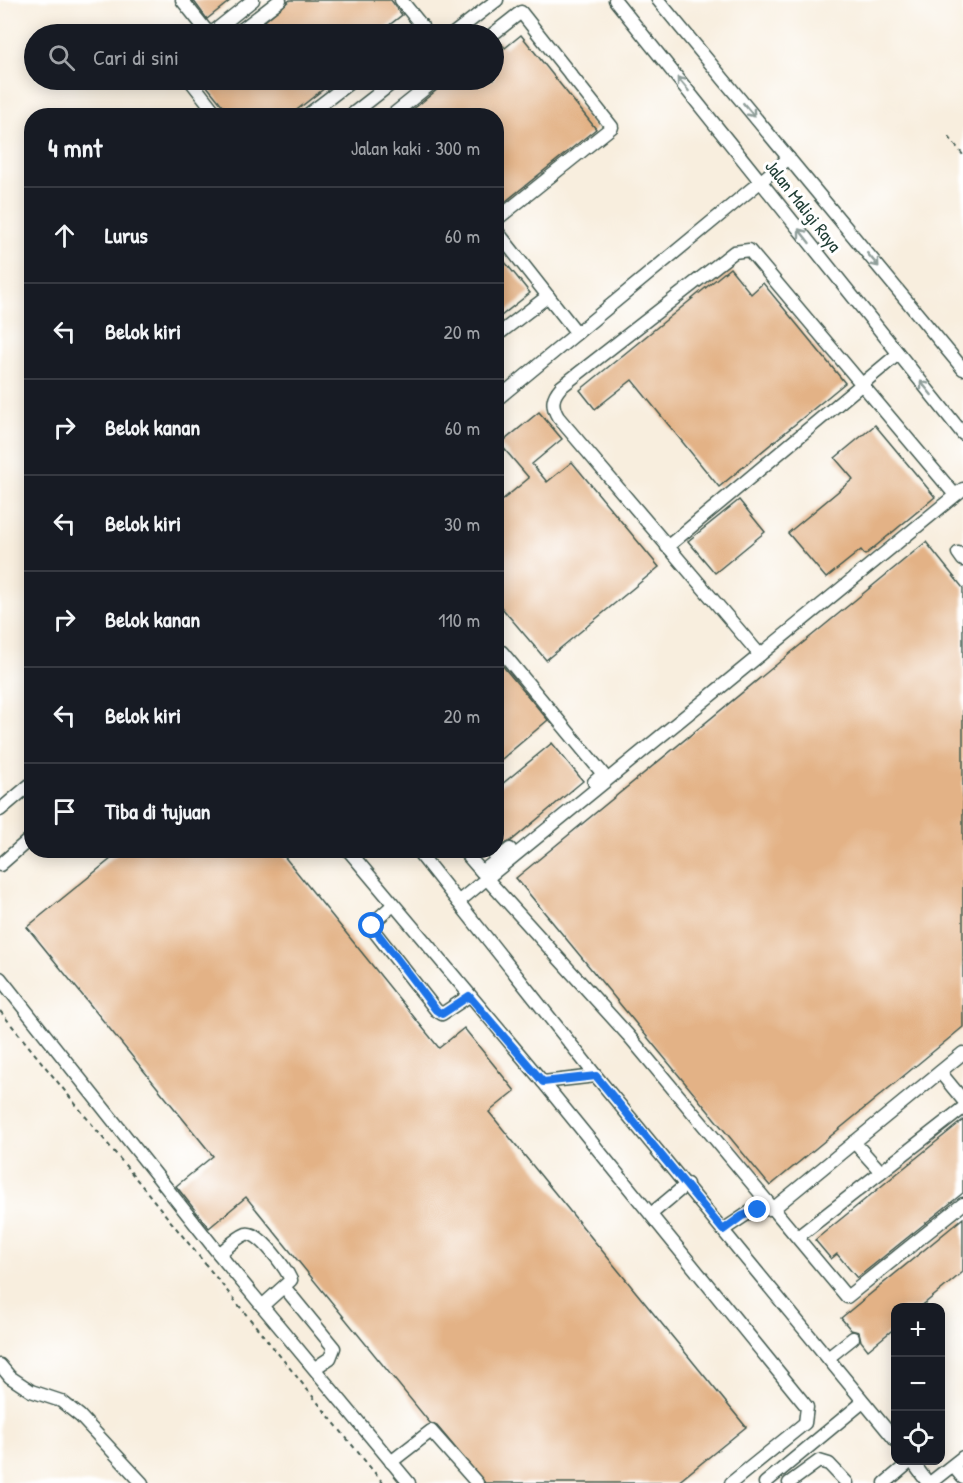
<!DOCTYPE html>
<html lang="id">
<head>
<meta charset="utf-8">
<style>
  :root { --surface:#171b24; --page:#20242c; --text:#f1f3f6; --muted:#9ea1a6; --line:#363941 }
  body { margin:0; font-family:"Patrick Hand",sans-serif; background:var(--page); color:var(--text) }
  .controls { position:absolute; right:18px; bottom:18px; display:grid; overflow:hidden; border-radius:12px; box-shadow:0 3px 15px #0003 }
  .controls button { width:54px; height:54px; display:grid; place-items:center; padding:0; border:0; border-bottom:2px solid var(--line); background:var(--surface); color:var(--text); font:30px sans-serif }
  .stop { position:absolute; width:18px; height:18px; margin:-14px; border:4px solid #1a73e8; border-radius:50%; background:#fff }
  .stop.end { background:#1a73e8; border-color:#fff; box-shadow:0 2px 6px #0008 }
  .list { margin:0; padding:0; list-style:none }
  h2 { display:flex; justify-content:space-between; align-items:center; height:78px; margin:0; padding:0 24px; font-size:26px }
  h2 small { font-size:20px; font-weight:400; color:var(--muted) }
  .list li { display:grid; grid-template-columns:39px 1fr auto; gap:18px; align-items:center; box-sizing:border-box; height:96px; padding:0 24px; border-top:2px solid var(--line) }
  .list b { display:block; font-size:22px; white-space:nowrap }
  .list em { font-size:20px; font-style:normal; color:var(--muted) }
  .icon { flex:none; width:33px; height:33px; fill:none; stroke:currentColor; stroke-width:2; stroke-linecap:round; stroke-linejoin:round }
  .map { position:relative; flex:none; width:963px; height:1483px; overflow:hidden }
  .search { position:absolute; background:var(--surface); box-shadow:0 3px 15px #0003; left:24px; top:24px; width:480px; height:66px; display:flex; align-items:center; gap:15px; box-sizing:border-box; padding:0 21px; border-radius:33px; color:var(--muted); font-size:22px }
  .panel { position:absolute; background:var(--surface); box-shadow:0 3px 15px #0003; left:24px; top:108px; width:480px; height:750px; border-radius:24px }
  .map>svg:first-child { display:block }
</style>
</head>
<body>
<div class="map">
<svg width="963" height="1483" viewBox="0 0 963 1483">
  <rect width="100%" height="100%" fill="#fff"/>
  <filter id="ink" filterUnits="userSpaceOnUse"><feTurbulence type="fractalNoise" baseFrequency=".0167" numOctaves="2"/><feDisplacementMap in="SourceGraphic" scale="12" xChannelSelector="R" yChannelSelector="G"/><feConvolveMatrix kernelMatrix="1 2 1 2 8 2 1 2 1" color-interpolation-filters="sRGB"/></filter>
  <filter id="wash" filterUnits="userSpaceOnUse"><feTurbulence type="fractalNoise" baseFrequency=".008" numOctaves="4" result="noise"/><feDisplacementMap in="SourceGraphic" scale="24" xChannelSelector="R" yChannelSelector="G"/><feGaussianBlur stdDeviation="1.35" result="paint"/><feColorMatrix in="noise" values="0 0 0 0 0 0 0 0 0 0 0 0 0 0 0 0 0 1.4 0 .05"/><feComposite in="paint" operator="in"/></filter>
  <g filter="url(#wash)">
    <rect width="100%" height="100%" fill="#f8eede"/>
    <g id="blocks">
      <g fill="#e3b286">
        <polygon points="193,0 231,0 207,19"/>
        <polygon points="290,0 391,0 402,15 378,34 249,34"/>
        <polygon points="521,35 596,129 496,209 496,116 405,116 449,80 494,80 494,44 499,40 505,48"/>
        <polygon points="202,80 335,80 289,116 231,116"/>
        <polygon points="496,251 530,293 496,320"/>
        <polygon points="730,268 751,294 763,283 845,383 719,487 632,380 595,409 580,390"/>
        <polygon points="539,412 562,439 532,464 547,482 572,462 659,567 546,660 496,601 496,505 529,478 500,444"/>
        <polygon points="875,425 935,497 865,555 861,550 826,578 788,533 853,479 835,458"/>
        <polygon points="739,500 765,532 715,573 688,541"/>
        <polygon points="926,542 963,588 963,1027 770,1186 516,878"/>
        <polygon points="501,664 548,720 496,764 496,667"/>
        <polygon points="552,743 583,781 511,841 496,849 496,789"/>
        <polygon points="122,850 279,850 439,1048 464,1028 515,1091 489,1112 746,1427 677,1483 485,1483 437,1426 430,1423 246,1197 209,1228 176,1186 213,1156 27,927"/>
        <polygon points="963,1120 963,1193 857,1278 837,1254 831,1259 815,1240"/>
        <polygon points="963,1218 963,1272 919,1308 896,1308 896,1327 868,1350 861,1341 859,1332 851,1330 841,1318"/>
      </g>
    </g>
  </g>
  <g filter="url(#ink)">
    <use href="#blocks" fill-opacity="0" stroke="#40584e" stroke-width="1.5"/>
    <g fill="none" stroke-linecap="round" stroke-linejoin="round">
      <defs>
        <g id="minor">
          <polyline points="182,0 206,30 213,32 253,0"/>
          <polyline points="401,0 422,26 411,34"/>
          <polyline points="615,0 963,434"/>
          <polyline points="658,0 963,369"/>
          <polyline points="236,34 280,0"/>
          <polyline points="453,34 497,0"/>
          <polyline points="493,34 521,12 612,127 496,220"/>
          <polyline points="190,80 218,116"/>
          <polyline points="306,116 353,80"/>
          <polyline points="350,116 396,80"/>
          <polyline points="391,116 436,80"/>
          <polyline points="496,230 577,333"/>
          <polyline points="496,336 548,296"/>
          <polyline points="496,400 789,158"/>
          <polyline points="667,547 898,354"/>
          <polyline points="958,553 963,560"/>
          <path d="M760,655L558,417C551,405 552,397 561,387L734,252L749,250L955,495"/>
          <polyline points="496,656 502,652 603,774 594,782"/>
          <polyline points="0,810 32,783"/>
          <polyline points="348,850 543,1082 807,1407 805,1423 731,1483"/>
          <polyline points="417,850 596,1076 896,1441"/>
          <polyline points="463,850 482,872 510,849"/>
          <polyline points="0,865 32,837"/>
          <polyline points="487,879 628,1035 847,1297 963,1204"/>
          <polyline points="458,902 963,489"/>
          <polyline points="393,905 374,922 374,931 436,1010 442,1014 469,996"/>
          <polyline points="0,978 219,1254 409,1483"/>
          <polyline points="940,1072 963,1100"/>
          <polyline points="543,1082 596,1076"/>
          <polyline points="854,1142 881,1172"/>
          <polyline points="651,1214 687,1184"/>
          <polyline points="723,1230 750,1212 774,1208 963,1053"/>
          <polyline points="799,1236 963,1108"/>
          <path d="M219,1254C227,1248 236,1238 246,1234C259,1230 286,1269 291,1280L262,1306"/>
          <polyline points="285,1288 334,1348 330,1358 315,1368"/>
          <polyline points="828,1358 853,1338"/>
          <polyline points="0,1365 10,1377 31,1391 61,1401 80,1416 142,1483"/>
          <polyline points="911,1460 928,1483"/>
          <polyline points="391,1462 431,1431 477,1483"/>
          <polyline points="953,1466 963,1478"/>
          <polyline points="765,1483 863,1402"/>
          <polyline points="789,1483 819,1461 829,1464 847,1483"/>
          <polyline points="885,1483 911,1461"/>
          <polyline points="930,1483 963,1457"/>
        </g>
      </defs>
      <use href="#minor" stroke="#40584e" stroke-width="15"/>
      <g stroke="#40584e" stroke-width="2" stroke-dasharray="4.5 4.5" stroke-linecap="butt">
        <polyline points="949,137 963,155"/>
        <polyline points="0,1011 383,1483"/>
      </g>
      <use href="#minor" stroke="#fff" stroke-width="12"/>
    </g>
    <defs><path id="oneway-shaft" d="M-6 0H5M1.5-3L5.5 0L1.5 3" fill="none" stroke-width="1.6" stroke-linecap="round" stroke-linejoin="round" transform="scale(1.5)"/></defs>
    <g stroke="#8f9e9a">
      <use href="#oneway-shaft" transform="translate(683 84) rotate(-129)"/>
      <use href="#oneway-shaft" transform="translate(749 110) rotate(50)"/>
      <use href="#oneway-shaft" transform="translate(804 236) rotate(-128)"/>
      <use href="#oneway-shaft" transform="translate(873 260) rotate(50)"/>
      <use href="#oneway-shaft" transform="translate(926 388) rotate(-129)"/>
    </g>
  </g>
  <g fill="none" stroke-linecap="round" stroke-linejoin="round" filter="url(#ink)">
    <polyline stroke="#1a73e8" stroke-width="8" points="372,926 436,1010 442,1014 469,996 543,1082 596,1076 723,1230 742,1216 758,1210"/>
  </g>
  <g text-anchor="middle" stroke-width="6" stroke-linejoin="round" paint-order="stroke">
    <g font-size="18" fill="#1f3d34" stroke="#fff">
      <text transform="translate(803 206) rotate(52)" y="6">Jalan Maligi Raya</text>
    </g>
  </g>
</svg>
<div class="controls">
<button>+</button>
<button>−</button>
<button><svg class="icon" aria-label="locate" viewBox="0 0 24 24"><circle cx="12" cy="12" r="6"/><path d="M12 2v4M12 18v4M2 12h4M18 12h4"/></svg></button>
</div>
<div class="stop" style="left:372px;top:926px"></div>
<div class="stop end" style="left:758px;top:1210px"></div>
<div class="search"><svg class="icon" aria-label="search" viewBox="0 0 24 24"><circle cx="10" cy="10" r="6"/><path d="M15 15l6 6"/></svg>Cari di sini</div>
<section class="panel">
<h2>4 mnt<small>Jalan kaki · 300 m</small></h2>
<ul class="list">
<li><svg class="icon" aria-label="ahead" viewBox="0 0 24 24"><path d="M12 20V5M6 11l6-6 6 6"/></svg><div><b>Lurus</b></div><em>60 m</em></li>
<li><svg class="icon" aria-label="left" viewBox="0 0 24 24"><path d="M17 20v-9H6M10 6l-5 5 5 5"/></svg><div><b>Belok kiri</b></div><em>20 m</em></li>
<li><svg class="icon" aria-label="right" viewBox="0 0 24 24"><path d="M7 20v-9h11M14 6l5 5-5 5"/></svg><div><b>Belok kanan</b></div><em>60 m</em></li>
<li><svg class="icon" aria-label="left" viewBox="0 0 24 24"><path d="M17 20v-9H6M10 6l-5 5 5 5"/></svg><div><b>Belok kiri</b></div><em>30 m</em></li>
<li><svg class="icon" aria-label="right" viewBox="0 0 24 24"><path d="M7 20v-9h11M14 6l5 5-5 5"/></svg><div><b>Belok kanan</b></div><em>110 m</em></li>
<li><svg class="icon" aria-label="left" viewBox="0 0 24 24"><path d="M17 20v-9H6M10 6l-5 5 5 5"/></svg><div><b>Belok kiri</b></div><em>20 m</em></li>
<li><svg class="icon" aria-label="arrive" viewBox="0 0 24 24"><path d="M6 21V4h12l-3 4 3 4H6"/></svg><div><b>Tiba di tujuan</b></div></li>
</ul>
</section>
</div>
</body>
</html>
